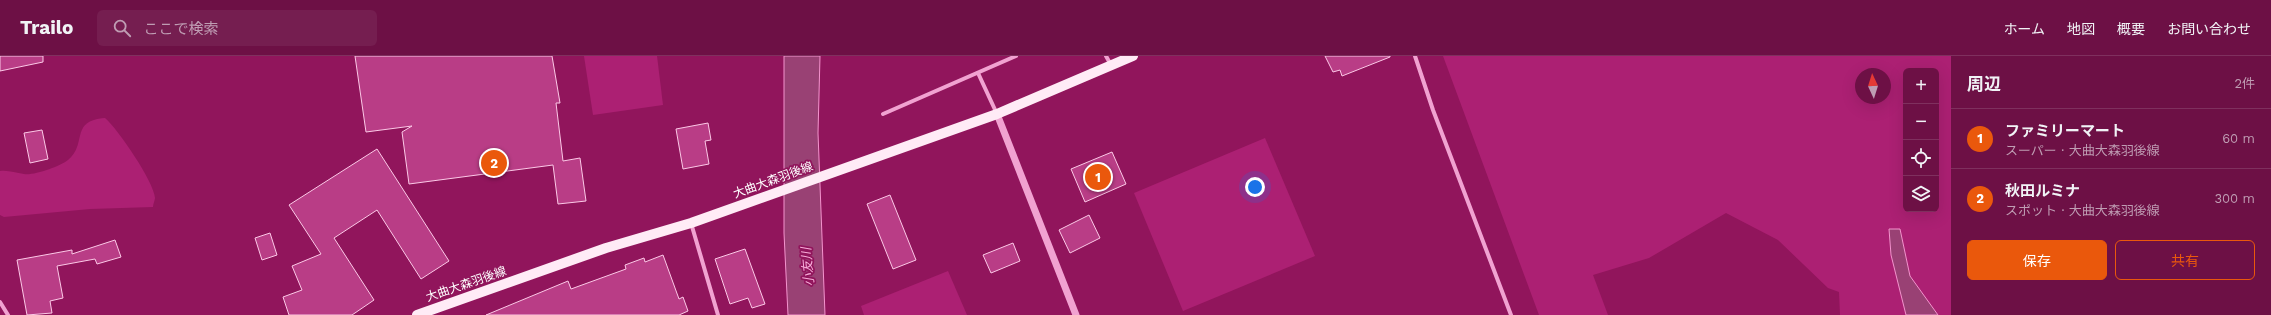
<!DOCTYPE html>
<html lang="ja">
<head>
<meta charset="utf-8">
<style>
  :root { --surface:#6d1045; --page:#751e50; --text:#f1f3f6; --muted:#bf9db3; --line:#7f305e; --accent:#ea580c }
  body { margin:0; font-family:"Work Sans","Noto Sans JP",sans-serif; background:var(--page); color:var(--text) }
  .controls { position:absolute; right:12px; top:12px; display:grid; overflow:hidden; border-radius:6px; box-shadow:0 4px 16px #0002 }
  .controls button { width:36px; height:36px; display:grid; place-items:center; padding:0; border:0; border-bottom:1px solid var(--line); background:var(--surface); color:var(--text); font:20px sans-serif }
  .compass { position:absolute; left:1855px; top:12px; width:36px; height:36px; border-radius:50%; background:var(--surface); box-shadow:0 4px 16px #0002; rotate:356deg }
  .you { position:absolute; left:1255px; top:131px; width:14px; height:14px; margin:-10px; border:3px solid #fff; border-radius:50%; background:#1a73e8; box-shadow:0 0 0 6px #1a73e833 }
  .badge { display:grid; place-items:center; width:26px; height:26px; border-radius:50%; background:var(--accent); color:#fff; font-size:13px; font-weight:700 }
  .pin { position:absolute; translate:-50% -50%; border:2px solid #fff; box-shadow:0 1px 4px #0006 }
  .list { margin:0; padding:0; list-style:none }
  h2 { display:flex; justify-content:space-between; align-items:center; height:52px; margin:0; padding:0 16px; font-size:17px }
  h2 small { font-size:13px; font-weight:400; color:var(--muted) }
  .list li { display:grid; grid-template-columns:26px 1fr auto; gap:12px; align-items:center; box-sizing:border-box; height:60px; padding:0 16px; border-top:1px solid var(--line) }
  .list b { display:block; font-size:15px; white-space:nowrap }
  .list p { margin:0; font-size:13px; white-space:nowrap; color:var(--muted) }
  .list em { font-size:13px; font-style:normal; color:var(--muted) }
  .actions { display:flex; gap:8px; padding:12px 16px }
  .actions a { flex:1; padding:9px 0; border:1px solid var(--accent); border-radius:6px; text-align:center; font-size:14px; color:var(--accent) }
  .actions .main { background:var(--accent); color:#fff }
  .icon { flex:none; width:22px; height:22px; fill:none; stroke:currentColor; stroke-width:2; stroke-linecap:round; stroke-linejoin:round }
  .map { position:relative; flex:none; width:1951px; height:259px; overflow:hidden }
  header { display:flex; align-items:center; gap:24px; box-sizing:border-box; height:56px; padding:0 20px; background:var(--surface); border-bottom:1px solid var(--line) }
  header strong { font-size:19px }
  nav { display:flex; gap:22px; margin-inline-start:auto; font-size:14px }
  .search { width:280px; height:36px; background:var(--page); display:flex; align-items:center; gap:10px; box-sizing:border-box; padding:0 14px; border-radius:6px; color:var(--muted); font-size:15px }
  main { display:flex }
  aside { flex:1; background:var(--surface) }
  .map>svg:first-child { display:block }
</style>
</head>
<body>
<header>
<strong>Trailo</strong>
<div class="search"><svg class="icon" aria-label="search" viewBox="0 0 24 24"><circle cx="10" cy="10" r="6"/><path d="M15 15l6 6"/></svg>ここで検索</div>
<nav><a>ホーム</a><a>地図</a><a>概要</a><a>お問い合わせ</a></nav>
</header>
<main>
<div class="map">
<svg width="1951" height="259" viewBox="0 0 1951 259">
  <rect width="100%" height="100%" fill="#91155c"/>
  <g fill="#ac2073" fill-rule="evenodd">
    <polygon points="584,0 657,0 663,49 593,59"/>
    <path d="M1443,0H1951V259H1938L1910,220L1900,173H1889L1891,199L1906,259H1840L1839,236L1828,232L1778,184L1726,157L1649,202L1593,219L1608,259H1539ZM1906,15H1936V153H1906ZM1861,18H1885V42H1861Z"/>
    <path d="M105,62C118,73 154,126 155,142C155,144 153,148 153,151L90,153L4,161L0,159V115C9,114 15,117 24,118C33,120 61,110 68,104C88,88 69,65 105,62Z"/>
    <polygon points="1265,82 1315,200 1183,255 1134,137"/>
    <polygon points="948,215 967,259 864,259 861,250"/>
  </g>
  <g fill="#994174" stroke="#f494ce">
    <polygon points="784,0 820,0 818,77 825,259 788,259 784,177"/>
    <polygon points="1889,173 1900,173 1910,220 1938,259 1906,259 1891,199"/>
  </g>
  <g fill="#b93d86" stroke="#fcc9e7">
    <polygon points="0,0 43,0 43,6 0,15"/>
    <polygon points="355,0 552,0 560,47 556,47 563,105 580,102 586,145 558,148 553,109 409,128 402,76 412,70 366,76"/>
    <polygon points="1325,0 1390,0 1390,1 1342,20 1340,14 1333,16"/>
    <polygon points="708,67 711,84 705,85 709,108 683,113 676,73"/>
    <polygon points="42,74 48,103 30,107 24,77"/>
    <polygon points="377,93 449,205 421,223 377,154 334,182 374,244 352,259 289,259 283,241 302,234 292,210 321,198 289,149"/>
    <polygon points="1112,96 1126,128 1085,146 1071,113"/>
    <polygon points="890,139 916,204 893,213 867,148"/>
    <polygon points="1089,159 1100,182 1070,197 1059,174"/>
    <polygon points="270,177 277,199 262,204 255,182"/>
    <polygon points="115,184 121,201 97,208 95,203 57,210 63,242 50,245 52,257 27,259 17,204 72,194 72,198"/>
    <polygon points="1013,187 1020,205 991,217 983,199"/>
    <polygon points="745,193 765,248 752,252 748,242 730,248 715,203"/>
    <polygon points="663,199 679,243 683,241 688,255 679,259 486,259 568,225 571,233 626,213 625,209 644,202 645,206"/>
  </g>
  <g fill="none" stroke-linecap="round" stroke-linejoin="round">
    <g stroke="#f1a2d1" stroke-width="4">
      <polyline points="1106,0 1111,9"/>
      <polyline points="1415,0 1433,54 1511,259"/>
      <polyline points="978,17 997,58"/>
      <polyline points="883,58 1016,0"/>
      <polyline points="691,167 718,259"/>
      <polyline points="0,246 8,259"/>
    </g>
    <polyline stroke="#f1a2d1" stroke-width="7" points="997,58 1076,259"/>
    <polyline stroke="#ffebf6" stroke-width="10" points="417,259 606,192 691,167 997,58 1133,0"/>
  </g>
  <g text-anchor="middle" stroke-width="3.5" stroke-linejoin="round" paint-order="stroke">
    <g font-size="12" fill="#fff" stroke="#91155c">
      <text transform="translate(773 124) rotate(-20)" y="4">大曲大森羽後線</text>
      <text transform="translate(466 228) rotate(-19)" y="4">大曲大森羽後線</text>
    </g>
    <g font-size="13" font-style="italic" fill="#f8aeda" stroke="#91155c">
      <text transform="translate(807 211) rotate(-95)" y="5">小友川</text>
    </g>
  </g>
</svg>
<div class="controls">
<button>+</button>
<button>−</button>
<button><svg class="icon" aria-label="locate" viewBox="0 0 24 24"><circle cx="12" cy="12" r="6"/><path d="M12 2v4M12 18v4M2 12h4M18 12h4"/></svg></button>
<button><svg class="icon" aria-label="layers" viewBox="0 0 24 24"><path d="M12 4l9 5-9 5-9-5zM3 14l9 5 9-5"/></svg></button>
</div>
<svg class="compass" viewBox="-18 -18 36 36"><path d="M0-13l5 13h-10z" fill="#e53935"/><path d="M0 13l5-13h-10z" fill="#bf9db3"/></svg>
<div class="you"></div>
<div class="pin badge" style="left:1098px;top:121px">1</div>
<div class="pin badge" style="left:494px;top:107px">2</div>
</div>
<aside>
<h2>周辺<small>2件</small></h2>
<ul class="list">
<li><span class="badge">1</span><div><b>ファミリーマート</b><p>スーパー · 大曲大森羽後線</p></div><em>60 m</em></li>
<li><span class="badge">2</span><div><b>秋田ルミナ</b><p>スポット · 大曲大森羽後線</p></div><em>300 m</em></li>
</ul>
<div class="actions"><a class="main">保存</a><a>共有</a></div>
</aside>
</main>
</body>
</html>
